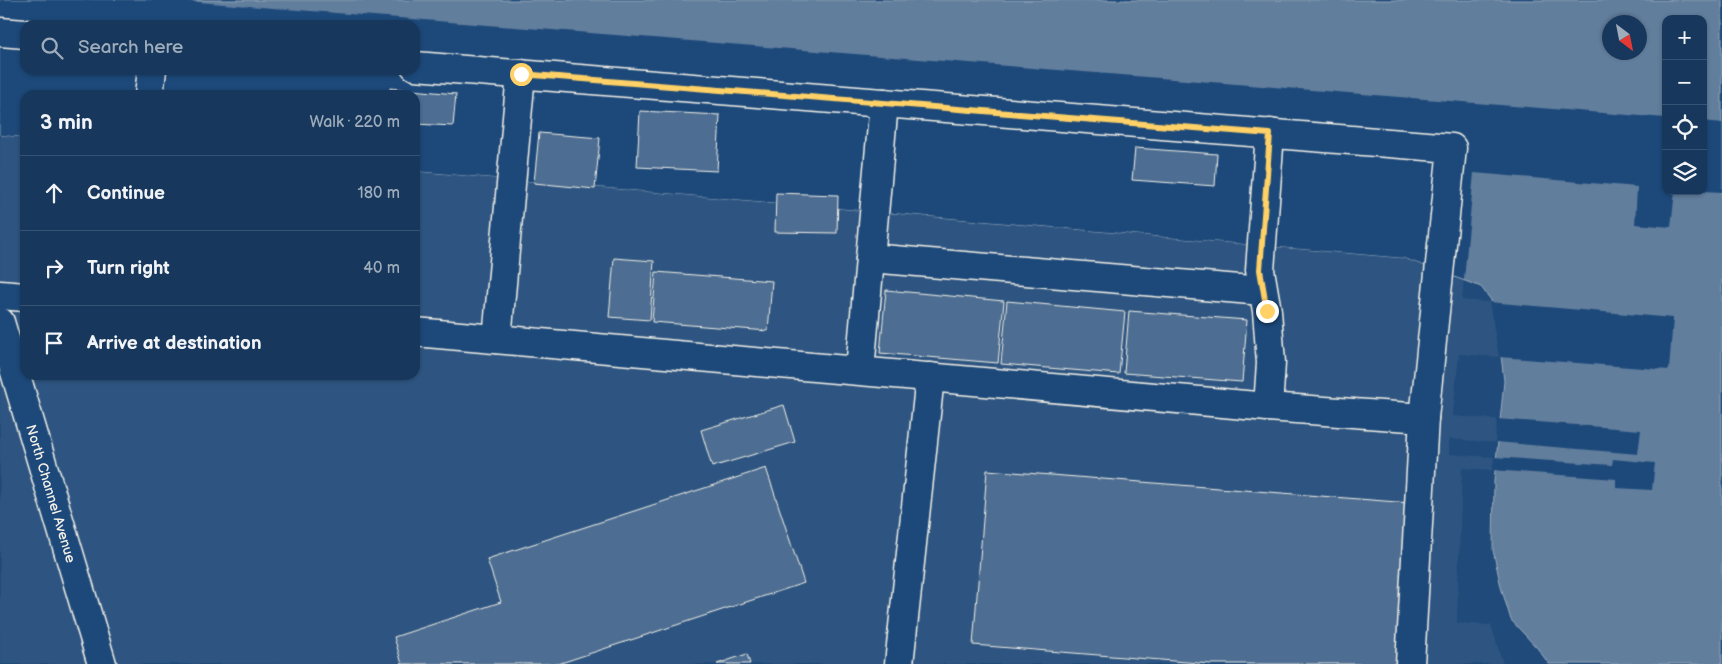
<!DOCTYPE html>
<html lang="en">
<head>
<meta charset="utf-8">
<style>
  :root { --surface:#17385c; --page:#244365; --text:#f1f3f6; --muted:#9eacbb; --line:#365272 }
  body { margin:0; font-family:"Balsamiq Sans",sans-serif; background:var(--page); color:var(--text) }
  .controls { position:absolute; right:15px; top:15px; display:grid; overflow:hidden; border-radius:10px; box-shadow:0 1px 4px #0004 }
  .controls button { width:45px; height:45px; display:grid; place-items:center; padding:0; border:0; border-bottom:1px solid var(--line); background:var(--surface); color:var(--text); font:25px sans-serif }
  .compass { position:absolute; left:1602px; top:15px; width:45px; height:45px; border-radius:50%; background:var(--surface); box-shadow:0 1px 4px #0004; rotate:148deg }
  .stop { position:absolute; width:15px; height:15px; margin:-11px; border:4px solid #ffd166; border-radius:50%; background:#fff }
  .stop.end { background:#ffd166; border-color:#fff; box-shadow:0 1px 5px #0008 }
  .list { margin:0; padding:0; list-style:none }
  h2 { display:flex; justify-content:space-between; align-items:center; height:65px; margin:0; padding:0 20px; font-size:21px }
  h2 small { font-size:16px; font-weight:400; color:var(--muted) }
  .list li { display:grid; grid-template-columns:32px 1fr auto; gap:15px; align-items:center; box-sizing:border-box; height:75px; padding:0 20px; border-top:1px solid var(--line) }
  .list b { display:block; font-size:19px; white-space:nowrap }
  .list em { font-size:16px; font-style:normal; color:var(--muted) }
  .icon { flex:none; width:28px; height:28px; fill:none; stroke:currentColor; stroke-width:2; stroke-linecap:round; stroke-linejoin:round }
  .map { position:relative; flex:none; width:1722px; height:664px; overflow:hidden }
  .search { position:absolute; background:var(--surface); box-shadow:0 1px 4px #0004; left:20px; top:20px; width:400px; height:55px; display:flex; align-items:center; gap:12px; box-sizing:border-box; padding:0 18px; border-radius:15px; color:var(--muted); font-size:19px }
  .panel { position:absolute; background:var(--surface); box-shadow:0 1px 4px #0004; left:20px; top:90px; width:400px; height:290px; border-radius:15px }
  .map>svg:first-child { display:block }
</style>
</head>
<body>
<div class="map">
<svg width="1722" height="664" viewBox="0 0 1722 664">
  <rect width="100%" height="100%" fill="#1f4a7a"/>
  <filter id="ink" filterUnits="userSpaceOnUse"><feTurbulence type="fractalNoise" baseFrequency=".02" numOctaves="2"/><feDisplacementMap in="SourceGraphic" scale="10" xChannelSelector="R" yChannelSelector="G"/><feConvolveMatrix kernelMatrix="1 2 1 2 8 2 1 2 1" color-interpolation-filters="sRGB"/></filter>
  <g filter="url(#ink)">
    <path fill="#2d5581" fill-rule="evenodd" d="M0,0H172L1666,118V191L1671,227L1474,173L1462,300L1673,318L1669,370L1459,354L1453,416L1641,430L1638,454L1449,439V454L1612,465L1616,479L1462,468L1457,623L1491,625L1503,664H0ZM25,25H415V70H25ZM25,95H415V375H25Z"/>
    <path fill="#627e9d" stroke="#9cacbb" fill-rule="evenodd" d="M0,0H1722V664H1549L1538,649L1511,620L1501,587L1493,550L1494,481L1504,381L1500,347L1493,320L1491,300L1481,287L1404,258L415,171V95H25V137L0,135ZM1666,19H1703V191H1666ZM1610,22H1640V52H1610ZM25,25H415V70H25Z"/>
    <g fill="#1f4a7a" fill-rule="evenodd">
      <path d="M0,0H172L1666,118V191H1675L1671,227L1635,224L1637,187L1474,173L1464,280L1404,258L415,171V95H25V137L0,135ZM25,25H415V70H25Z"/>
      <polygon points="1703,121 1722,123 1722,192 1703,191"/>
      <polygon points="1489,302 1673,318 1669,370 1499,357"/>
      <polygon points="1497,419 1641,430 1638,454 1495,442"/>
      <polygon points="1494,457 1612,465 1613,459 1655,463 1652,490 1616,488 1616,479 1492,470"/>
    </g>
    <g fill="#4d6e92" stroke="#f4f1e8">
      <polygon points="390,88 456,94 453,126 415,124 415,95 390,95"/>
      <polygon points="640,111 720,115 717,171 637,167"/>
      <polygon points="539,133 600,138 595,189 534,183"/>
      <polygon points="1135,148 1217,154 1215,186 1132,180"/>
      <polygon points="776,193 838,195 837,233 775,232"/>
      <polygon points="614,258 654,261 650,320 609,317"/>
      <polygon points="656,272 772,281 768,331 652,322"/>
      <polygon points="886,290 1004,301 998,363 880,353"/>
      <polygon points="1007,301 1125,312 1119,374 1001,364"/>
      <polygon points="1129,311 1247,320 1242,382 1124,373"/>
      <polygon points="784,405 795,442 712,467 701,430"/>
      <polygon points="766,468 804,583 558,664 402,664 394,637 501,602 487,559"/>
      <polygon points="987,470 1410,503 1397,664 1211,664 973,645"/>
      <polygon points="747,654 750,664 717,664"/>
    </g>
    <g fill="none" stroke-linecap="round" stroke-linejoin="round">
      <defs>
        <g id="minor">
          <polyline points="0,32 25,34"/>
          <polyline points="415,66 1452,148 1424,418 1410,664"/>
          <polyline points="149,95 152,70"/>
          <polyline points="870,258 1263,291"/>
          <polyline points="0,295 25,297"/>
          <path id="s1" d="M0,322L102,664"/>
          <polyline points="415,332 1268,407 1424,418"/>
          <polyline points="497,339 521,74"/>
          <polyline points="860,370 884,103"/>
          <polyline points="1268,407 1271,363 1267,311 1260,270 1270,133"/>
          <polyline points="899,664 930,377"/>
        </g>
      </defs>
      <use href="#minor" stroke="#f4f1e8" stroke-width="31"/>
      <use href="#minor" stroke="#1f4a7a" stroke-width="28"/>
    </g>
  </g>
  <g fill="none" stroke-linecap="round" stroke-linejoin="round" filter="url(#ink)">
    <polyline stroke="#ffd166" stroke-width="6" points="521,74 1270,134 1260,270 1267,311"/>
  </g>
  <g text-anchor="middle" stroke-width="4" stroke-linejoin="round" paint-order="stroke">
    <g font-size="14" fill="#f4f1e8" stroke="#1f4a7a">
      <text dy="5" stroke="none"><textPath href="#s1" startOffset="179">North Channel Avenue</textPath></text>
    </g>
  </g>
</svg>
<div class="controls">
<button>+</button>
<button>−</button>
<button><svg class="icon" aria-label="locate" viewBox="0 0 24 24"><circle cx="12" cy="12" r="6"/><path d="M12 2v4M12 18v4M2 12h4M18 12h4"/></svg></button>
<button><svg class="icon" aria-label="layers" viewBox="0 0 24 24"><path d="M12 4l9 5-9 5-9-5zM3 14l9 5 9-5"/></svg></button>
</div>
<svg class="compass" viewBox="-18 -18 36 36"><path d="M0-13l5 13h-10z" fill="#e53935"/><path d="M0 13l5-13h-10z" fill="#9eacbb"/></svg>
<div class="stop" style="left:521px;top:74px"></div>
<div class="stop end" style="left:1267px;top:311px"></div>
<div class="search"><svg class="icon" aria-label="search" viewBox="0 0 24 24"><circle cx="10" cy="10" r="6"/><path d="M15 15l6 6"/></svg>Search here</div>
<section class="panel">
<h2>3 min<small>Walk · 220 m</small></h2>
<ul class="list">
<li><svg class="icon" aria-label="ahead" viewBox="0 0 24 24"><path d="M12 20V5M6 11l6-6 6 6"/></svg><div><b>Continue</b></div><em>180 m</em></li>
<li><svg class="icon" aria-label="right" viewBox="0 0 24 24"><path d="M7 20v-9h11M14 6l5 5-5 5"/></svg><div><b>Turn right</b></div><em>40 m</em></li>
<li><svg class="icon" aria-label="arrive" viewBox="0 0 24 24"><path d="M6 21V4h12l-3 4 3 4H6"/></svg><div><b>Arrive at destination</b></div></li>
</ul>
</section>
</div>
</body>
</html>
